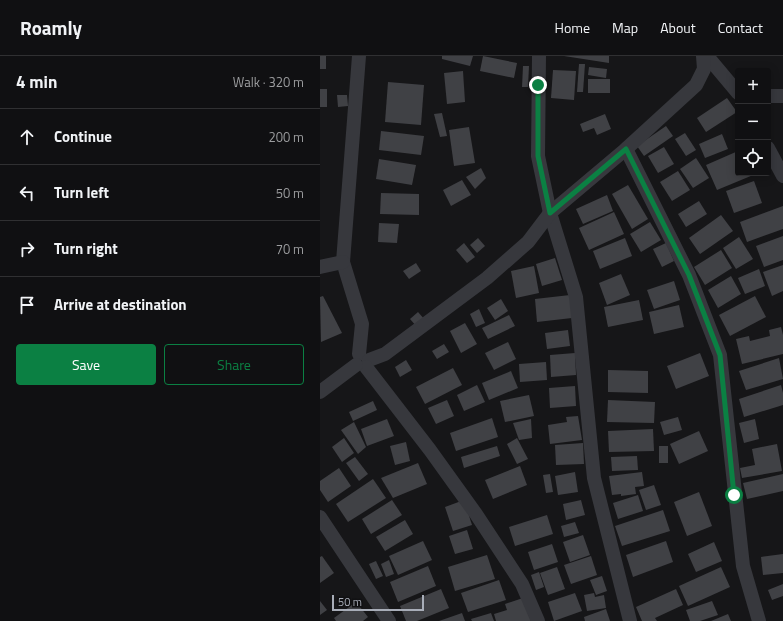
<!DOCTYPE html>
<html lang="en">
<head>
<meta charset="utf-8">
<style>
  :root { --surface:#101012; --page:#19191b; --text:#f1f3f6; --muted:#9c9d9f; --line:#303032; --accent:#0b8043 }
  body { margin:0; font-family:"Titillium Web",sans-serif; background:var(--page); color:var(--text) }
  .controls { position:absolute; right:12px; top:12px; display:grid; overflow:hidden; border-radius:4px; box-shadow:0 2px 10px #0003 }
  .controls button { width:36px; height:36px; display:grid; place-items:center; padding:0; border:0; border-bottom:1px solid var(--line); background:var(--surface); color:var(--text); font:20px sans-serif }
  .scale { position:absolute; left:12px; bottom:10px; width:92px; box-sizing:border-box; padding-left:4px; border:2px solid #a8adb8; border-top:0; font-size:11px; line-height:14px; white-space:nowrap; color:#a8adb8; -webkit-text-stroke:3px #111113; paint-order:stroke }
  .stop { position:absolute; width:12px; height:12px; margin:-9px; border:3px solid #0b8043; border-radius:50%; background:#fff }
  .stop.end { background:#0b8043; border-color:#fff; box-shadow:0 1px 4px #0008 }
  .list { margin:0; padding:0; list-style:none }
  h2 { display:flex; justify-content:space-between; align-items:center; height:52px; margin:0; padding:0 16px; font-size:17px }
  h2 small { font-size:13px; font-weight:400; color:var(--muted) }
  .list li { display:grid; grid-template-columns:26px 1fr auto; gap:12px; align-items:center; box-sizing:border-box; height:56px; padding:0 16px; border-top:1px solid var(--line) }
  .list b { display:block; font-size:15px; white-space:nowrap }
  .list em { font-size:13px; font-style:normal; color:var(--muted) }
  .actions { display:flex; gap:8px; padding:12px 16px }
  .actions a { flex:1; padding:9px 0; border:1px solid var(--accent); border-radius:4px; text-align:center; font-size:14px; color:var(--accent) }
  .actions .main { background:var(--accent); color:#fff }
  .icon { flex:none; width:22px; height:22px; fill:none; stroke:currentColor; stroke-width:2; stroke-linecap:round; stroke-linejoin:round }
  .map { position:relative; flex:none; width:463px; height:565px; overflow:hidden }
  header { display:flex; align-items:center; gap:24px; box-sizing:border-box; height:56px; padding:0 20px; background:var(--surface); border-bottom:1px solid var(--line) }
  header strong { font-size:19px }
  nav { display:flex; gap:22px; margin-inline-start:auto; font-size:14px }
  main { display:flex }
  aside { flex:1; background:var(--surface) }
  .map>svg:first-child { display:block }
</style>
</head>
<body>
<header>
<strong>Roamly</strong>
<nav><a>Home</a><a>Map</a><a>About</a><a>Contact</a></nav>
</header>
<main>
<aside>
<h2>4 min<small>Walk · 320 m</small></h2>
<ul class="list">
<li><svg class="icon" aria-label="ahead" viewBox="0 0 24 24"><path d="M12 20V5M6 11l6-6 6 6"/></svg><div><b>Continue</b></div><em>200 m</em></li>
<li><svg class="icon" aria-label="left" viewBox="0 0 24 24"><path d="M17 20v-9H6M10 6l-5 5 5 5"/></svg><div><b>Turn left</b></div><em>50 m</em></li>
<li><svg class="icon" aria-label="right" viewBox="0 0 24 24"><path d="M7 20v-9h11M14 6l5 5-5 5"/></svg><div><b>Turn right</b></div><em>70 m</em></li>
<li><svg class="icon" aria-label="arrive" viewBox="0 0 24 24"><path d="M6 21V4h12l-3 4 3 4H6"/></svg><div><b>Arrive at destination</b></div></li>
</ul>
<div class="actions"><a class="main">Save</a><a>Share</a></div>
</aside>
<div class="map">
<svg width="463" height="565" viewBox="0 0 463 565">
  <rect width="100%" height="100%" fill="#161618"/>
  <g fill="#404145">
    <rect x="0" y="0" width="6" height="13"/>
    <polygon points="122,0 153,0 150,10 122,3"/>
    <polygon points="163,0 197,7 194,22 160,15"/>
    <polygon points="244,0 289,0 289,7"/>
    <polygon points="259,8 265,8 263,36 257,36"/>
    <polygon points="203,10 209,10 208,31 202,31"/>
    <polygon points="269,11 287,13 286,22 268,19"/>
    <polygon points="233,14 256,15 254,44 231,42"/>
    <polygon points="143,15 145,46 127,48 124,17"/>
    <rect x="268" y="23" width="22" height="14"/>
    <polygon points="68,26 104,29 101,69 65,66"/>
    <rect x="0" y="33" width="7" height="18"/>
    <polygon points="17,39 27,39 28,50 18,51"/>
    <polygon points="407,42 417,56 386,76 377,62"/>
    <polygon points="122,57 127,80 120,81 114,58"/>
    <polygon points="285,58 291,73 277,79 274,72 263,76 260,68"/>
    <polygon points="346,70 353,80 324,100 317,90"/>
    <polygon points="149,71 155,107 134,110 129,74"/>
    <polygon points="61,75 104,80 101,99 59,94"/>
    <polygon points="365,77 376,94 366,100 355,83"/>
    <polygon points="402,78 408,93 385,102 379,88"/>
    <polygon points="344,91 354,108 338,117 328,100"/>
    <polygon points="418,95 418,117 438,117 397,134 386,109"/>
    <polygon points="376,102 389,122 373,132 360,113"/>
    <polygon points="59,103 96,109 92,129 56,123"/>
    <polygon points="161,112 166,122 155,133 146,121"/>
    <polygon points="358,115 370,134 352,145 340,126"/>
    <polygon points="142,124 151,139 131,150 123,134"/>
    <polygon points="434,125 442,147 414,157 406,135"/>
    <polygon points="308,129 328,163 312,173 292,138"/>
    <polygon points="61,137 99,138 99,159 60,158"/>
    <polygon points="287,139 293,155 263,168 256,153"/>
    <polygon points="379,145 387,158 366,171 358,158"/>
    <polygon points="463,150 463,173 427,186 420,166"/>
    <polygon points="294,156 304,178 269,194 259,172"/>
    <polygon points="401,159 413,175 380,198 369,182"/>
    <polygon points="330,166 341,184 321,196 310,178"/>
    <polygon points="59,167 79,168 77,187 58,186"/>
    <polygon points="463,180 463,204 444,211 436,190"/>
    <polygon points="419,181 433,203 416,213 403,192"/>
    <polygon points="158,182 165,190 157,197 150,189"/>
    <polygon points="305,182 312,200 280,213 273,195"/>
    <polygon points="144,187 155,201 147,207 136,194"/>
    <polygon points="346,187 354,205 342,211 333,193"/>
    <polygon points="401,194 412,212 385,229 374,211"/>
    <polygon points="235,202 242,224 222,230 216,208"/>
    <polygon points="96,207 101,215 89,223 83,215"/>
    <polygon points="463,209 463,235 452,240 443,216"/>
    <polygon points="214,210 219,237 196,242 191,215"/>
    <polygon points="439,213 445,230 425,238 418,222"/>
    <polygon points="301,218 310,239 287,249 279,227"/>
    <polygon points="411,220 421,238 398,252 388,234"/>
    <polygon points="354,225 360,244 334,253 327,234"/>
    <polygon points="250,239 252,262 217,266 215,243"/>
    <polygon points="3,240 22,277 1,286 0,241"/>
    <polygon points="435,240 446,261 410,280 399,259"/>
    <polygon points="181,243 188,255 175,264 167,252"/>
    <polygon points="319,244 323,264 288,271 284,251"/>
    <polygon points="359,249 364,271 334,278 329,256"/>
    <polygon points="159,253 165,267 156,271 150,258"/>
    <polygon points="98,256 105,264 97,271 90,263"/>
    <polygon points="189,259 195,270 168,283 162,272"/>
    <polygon points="145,267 157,288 141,297 130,275"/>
    <polygon points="461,271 463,279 463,298 422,308 416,283 429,280 430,285 450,280 449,274"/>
    <polygon points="248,274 250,290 227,293 225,277"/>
    <polygon points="188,286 196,303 174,314 165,297"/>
    <polygon points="124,288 129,296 117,303 112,295"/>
    <polygon points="255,297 256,319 231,321 230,299"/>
    <polygon points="380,297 389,320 356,333 347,310"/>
    <polygon points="459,302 463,323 426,334 419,315"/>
    <polygon points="86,304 92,314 80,321 75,311"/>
    <polygon points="226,306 227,324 200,326 199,308"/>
    <polygon points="133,312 142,329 105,348 96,331"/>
    <polygon points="288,314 328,315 328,337 288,336"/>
    <polygon points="191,315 198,332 169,344 162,327"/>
    <polygon points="157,329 165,346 144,355 137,339"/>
    <polygon points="461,329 463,337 463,349 424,361 419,343"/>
    <polygon points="255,330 256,350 230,352 229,332"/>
    <polygon points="209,339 214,360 185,366 180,345"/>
    <polygon points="127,344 134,360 116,368 108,352"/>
    <polygon points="288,344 335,346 334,367 287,366"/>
    <polygon points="53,345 57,354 33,365 29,356"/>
    <polygon points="258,360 262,384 230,388 228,369 247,366 246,361"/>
    <polygon points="358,361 362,374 344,379 340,366"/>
    <polygon points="172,362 178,381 136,395 130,377"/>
    <polygon points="67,363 74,380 47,390 41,373"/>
    <polygon points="211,363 212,382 199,384 193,367"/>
    <polygon points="435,363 439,383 424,387 419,367"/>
    <polygon points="34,366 46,391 38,398 21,374"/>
    <polygon points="333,373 334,395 289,396 288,375"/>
    <polygon points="379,375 388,395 359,408 350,388"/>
    <polygon points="24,382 34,397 22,406 12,391"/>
    <polygon points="197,382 208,403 197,408 187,388"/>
    <polygon points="86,386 90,405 75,409 70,390"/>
    <polygon points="263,387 264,408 236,409 235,389"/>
    <polygon points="457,388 462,415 422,422 420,412 435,409 432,393"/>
    <polygon points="177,390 180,400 144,412 141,401"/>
    <rect x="339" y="390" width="9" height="17"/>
    <polygon points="317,400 318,414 292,415 291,401"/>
    <polygon points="35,401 48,418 39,425 26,407"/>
    <polygon points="98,407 107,428 73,442 61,422"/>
    <polygon points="200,410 207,429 173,443 165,424"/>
    <polygon points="19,412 31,430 8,446 0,434 0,425"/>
    <polygon points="255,416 258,436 238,439 235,420"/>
    <polygon points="322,416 324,430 315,431 316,438 301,440 301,438 292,439 289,420"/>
    <polygon points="230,418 233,436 226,437 223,419"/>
    <polygon points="463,418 463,435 427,443 423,427"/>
    <polygon points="53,423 66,442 28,466 16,448"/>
    <polygon points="334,429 341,449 326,454 319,434"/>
    <polygon points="379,436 392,470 367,480 354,446"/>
    <polygon points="318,439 323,455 298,463 293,447"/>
    <polygon points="72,444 82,459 51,478 42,463"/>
    <polygon points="144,444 152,469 133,475 125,451"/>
    <polygon points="261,444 265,459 246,464 243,448"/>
    <polygon points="343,454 350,475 302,490 295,470"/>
    <polygon points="227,459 233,478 195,490 189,471"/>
    <polygon points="85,464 93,478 65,495 56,481"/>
    <polygon points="255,466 259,477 244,481 241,470"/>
    <polygon points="147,474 153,493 135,498 129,480"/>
    <polygon points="263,479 270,499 250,506 243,486"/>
    <polygon points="103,485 112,504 78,519 69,500"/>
    <polygon points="346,485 353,506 313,521 306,499"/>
    <polygon points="394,486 402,505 376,516 368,498"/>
    <polygon points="232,488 238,506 214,514 208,496"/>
    <polygon points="463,498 463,517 443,519 441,501"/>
    <polygon points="167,499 175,523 135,535 128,511"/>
    <polygon points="2,500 14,517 0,527 0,501"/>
    <polygon points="271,500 277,519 251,528 244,509"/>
    <polygon points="69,504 74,518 66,521 61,508"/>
    <polygon points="56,505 63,520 56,523 49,508"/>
    <polygon points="108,510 116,530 78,546 70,526"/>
    <polygon points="237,511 245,533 228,539 220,517"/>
    <polygon points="401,511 410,531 368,550 359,530"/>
    <polygon points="219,516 224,531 216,534 211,519"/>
    <polygon points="282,520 287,535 276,539 270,524"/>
    <polygon points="179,524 186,544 148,556 141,537"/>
    <polygon points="463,528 463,540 452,544 448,534"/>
    <polygon points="121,533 129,552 97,565 86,565 80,550"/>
    <polygon points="356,533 363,549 335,562 337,565 322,565 316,551"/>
    <polygon points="255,537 262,555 234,565 228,546"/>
    <polygon points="274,537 275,541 284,539 286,552 267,555 264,539"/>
    <polygon points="203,542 211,565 176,565 174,558 187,554 185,548"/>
    <polygon points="0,545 7,554 0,559"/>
    <polygon points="392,545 398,559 380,565 370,565 366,554"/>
    <polygon points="36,546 48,561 43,565 16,565 14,562"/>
    <polygon points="286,553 290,565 265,565 264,561"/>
    <polygon points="142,557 145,565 119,565"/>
    <polygon points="171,557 174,565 152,565 151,563"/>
    <polygon points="408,558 411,565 391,565"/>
  </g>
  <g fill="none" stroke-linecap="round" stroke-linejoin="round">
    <g stroke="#37383d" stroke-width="14">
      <polyline points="39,0 23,206 42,268 39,298"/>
      <polyline points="219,0 218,100 230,157 256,241 274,422 310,565"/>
      <polyline points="387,0 418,37"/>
      <polyline points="448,40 463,40"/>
      <polyline points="448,92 463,120"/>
      <polyline points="306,93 369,219 400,299 423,510 439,565"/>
      <polyline points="0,211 23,206"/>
      <polyline points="49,304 65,298 167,222 208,186 230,157 306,93 376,29 384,13 383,0"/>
      <polyline points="46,311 110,394 156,458 202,528 218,565"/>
      <polyline points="0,336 36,309"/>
      <polyline points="0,461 69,565"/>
    </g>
  </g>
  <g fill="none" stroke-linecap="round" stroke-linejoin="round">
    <polyline stroke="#0b8043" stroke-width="5" points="218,29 218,100 230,157 306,93 369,219 400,299 414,439"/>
  </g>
</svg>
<div class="controls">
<button>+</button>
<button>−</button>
<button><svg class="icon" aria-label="locate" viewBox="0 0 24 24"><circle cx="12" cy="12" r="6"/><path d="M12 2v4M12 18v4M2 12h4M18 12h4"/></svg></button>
</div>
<div class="scale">50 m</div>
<div class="stop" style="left:414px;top:439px"></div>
<div class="stop end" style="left:218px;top:29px"></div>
</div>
</main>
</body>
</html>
